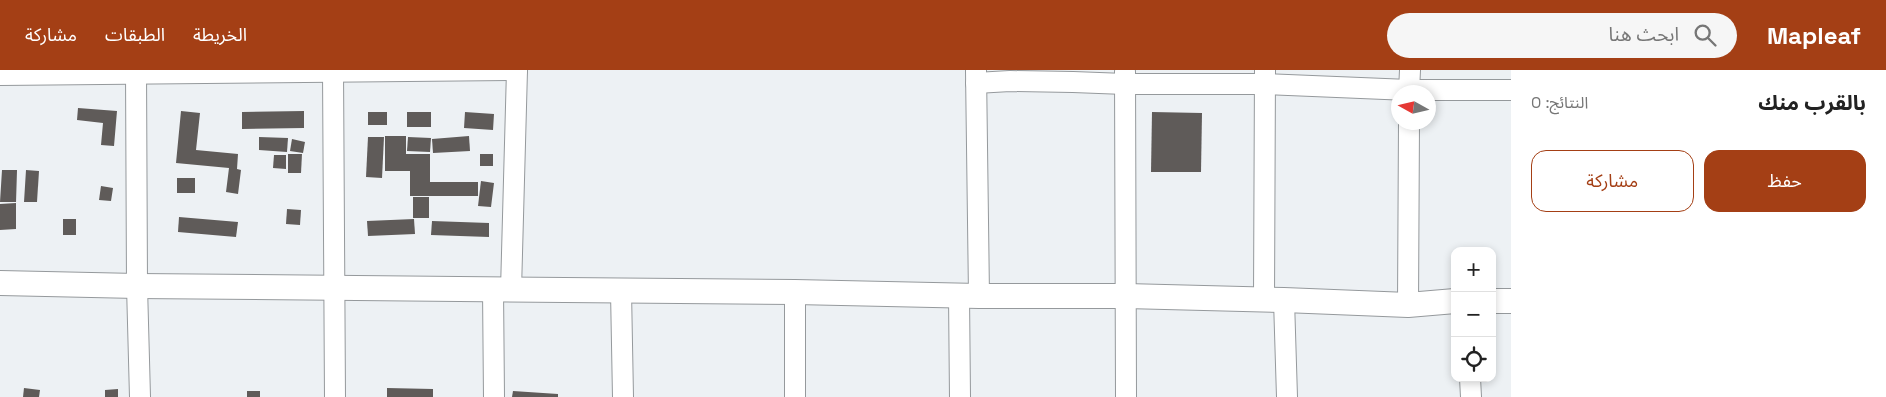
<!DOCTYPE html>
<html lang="ar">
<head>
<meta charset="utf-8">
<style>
  :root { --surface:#fff; --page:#f6f6f6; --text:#222; --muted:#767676; --line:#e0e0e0; --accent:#a43f15 }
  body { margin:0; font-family:"Space Grotesk","Noto Sans Arabic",sans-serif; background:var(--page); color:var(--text); direction:rtl }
  .controls { position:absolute; right:15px; bottom:15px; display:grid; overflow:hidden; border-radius:10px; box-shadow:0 2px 8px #0003 }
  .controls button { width:45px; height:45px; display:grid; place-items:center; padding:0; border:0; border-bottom:1px solid var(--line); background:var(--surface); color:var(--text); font:25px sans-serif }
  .compass { position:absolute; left:1391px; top:15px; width:45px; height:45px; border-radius:50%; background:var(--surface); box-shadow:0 2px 8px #0003; rotate:278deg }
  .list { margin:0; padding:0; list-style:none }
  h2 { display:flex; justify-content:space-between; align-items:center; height:65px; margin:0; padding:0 20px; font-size:21px }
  h2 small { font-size:16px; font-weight:400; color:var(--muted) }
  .actions { display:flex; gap:10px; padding:15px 20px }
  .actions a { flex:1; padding:11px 0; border:1px solid var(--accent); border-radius:15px; text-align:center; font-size:18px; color:var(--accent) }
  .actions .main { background:var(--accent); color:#fff }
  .icon { flex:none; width:28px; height:28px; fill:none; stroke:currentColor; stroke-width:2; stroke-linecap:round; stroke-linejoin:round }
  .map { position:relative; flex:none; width:1511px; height:327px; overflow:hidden; direction:ltr }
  header { display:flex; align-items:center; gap:30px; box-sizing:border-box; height:70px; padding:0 25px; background:var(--accent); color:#fff }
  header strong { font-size:24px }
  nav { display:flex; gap:28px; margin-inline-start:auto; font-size:18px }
  .search { width:350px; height:45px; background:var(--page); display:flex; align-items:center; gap:12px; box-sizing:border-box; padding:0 18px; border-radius:28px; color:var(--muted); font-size:19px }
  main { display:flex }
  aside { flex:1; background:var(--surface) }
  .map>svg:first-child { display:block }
</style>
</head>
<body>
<header>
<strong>Mapleaf</strong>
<div class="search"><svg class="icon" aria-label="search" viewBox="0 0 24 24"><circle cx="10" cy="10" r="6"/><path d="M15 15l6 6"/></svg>ابحث هنا</div>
<nav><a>الخريطة</a><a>الطبقات</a><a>مشاركة</a></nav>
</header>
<main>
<aside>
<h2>بالقرب منك<small>النتائج: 0</small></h2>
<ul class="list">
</ul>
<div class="actions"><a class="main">حفظ</a><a>مشاركة</a></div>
</aside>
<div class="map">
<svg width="1511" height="327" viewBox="0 0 1511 327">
  <rect width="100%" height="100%" fill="#edf1f4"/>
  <g fill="#5f5b59">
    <polygon points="78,38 117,41 114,76 101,75 103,53 77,50"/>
    <polygon points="181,41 200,43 196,80 238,84 237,99 241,100 238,124 226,122 229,98 176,93"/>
    <polygon points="304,41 304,58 242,59 242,42"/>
    <rect x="368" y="42" width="19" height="13"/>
    <rect x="407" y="42" width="24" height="15"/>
    <polygon points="465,42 494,44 493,60 464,58"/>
    <polygon points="1152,42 1202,43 1201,102 1151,102"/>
    <polygon points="385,66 406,66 406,84 430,84 430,112 478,112 478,126 410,126 410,101 385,101"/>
    <polygon points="469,66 470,81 433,83 432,69"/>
    <polygon points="259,67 288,68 287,82 259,80"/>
    <polygon points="368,67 384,67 382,108 366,107"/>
    <polygon points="408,67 431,68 430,82 407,81"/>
    <polygon points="292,69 305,72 303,83 290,81"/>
    <polygon points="288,84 302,84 301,103 288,103"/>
    <rect x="480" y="84" width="13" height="12"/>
    <polygon points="274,85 286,85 286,99 273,98"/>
    <polygon points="2,100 17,100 16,132 0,132"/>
    <polygon points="26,100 39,101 37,132 24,132"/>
    <rect x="177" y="108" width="18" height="15"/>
    <polygon points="481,111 494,113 491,137 478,136"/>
    <polygon points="101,116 113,118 111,131 99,130"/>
    <rect x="413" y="127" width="16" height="21"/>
    <polygon points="16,133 16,159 0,160 0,134"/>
    <polygon points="287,139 301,140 300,155 286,154"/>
    <polygon points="179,147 238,152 236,167 178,162"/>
    <rect x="63" y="149" width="13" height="16"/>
    <polygon points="414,149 415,164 368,166 367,151"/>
    <polygon points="432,151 489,153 489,167 431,165"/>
    <polygon points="24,318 40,320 39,327 23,327"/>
    <polygon points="387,318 433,319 433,327 387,327"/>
    <polygon points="118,319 118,327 105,327 105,320"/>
    <rect x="247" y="321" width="13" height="6"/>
    <polygon points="513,321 558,324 558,327 512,327"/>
  </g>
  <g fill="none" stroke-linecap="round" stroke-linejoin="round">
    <defs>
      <g id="minor">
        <polyline points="136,0 137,216 140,327"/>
        <polyline points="333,0 335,327"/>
        <polyline points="976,1 979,226"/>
        <polyline points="1125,2 1126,327"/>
        <polyline points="0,5 517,0"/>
        <polyline points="976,13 1010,11 1073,12 1125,14 1265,14 1409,20 1511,20"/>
        <polyline points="1409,22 1410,0"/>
        <polyline points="493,219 494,327"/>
        <polyline points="511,220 517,0"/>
        <polyline points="621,221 623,327"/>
        <polyline points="795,222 795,327"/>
        <polyline points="959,225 960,327"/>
        <polyline points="1264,229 1265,0"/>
        <polyline points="1284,230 1287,327"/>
        <polyline points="1408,235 1409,52"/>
        <polyline points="1470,308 1471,327"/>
      </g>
      <g id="tertiary">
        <polyline points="0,213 137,216 795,222 979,226 1126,226 1284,230 1408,235 1455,231"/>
        <polyline points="1492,231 1511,231"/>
      </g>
    </defs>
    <use href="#minor" stroke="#95999c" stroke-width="22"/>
    <use href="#tertiary" stroke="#95999c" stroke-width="26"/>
    <use href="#minor" stroke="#fff" stroke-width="20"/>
    <use href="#tertiary" stroke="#fff" stroke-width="24"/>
  </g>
</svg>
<div class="controls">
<button>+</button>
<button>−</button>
<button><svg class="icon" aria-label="locate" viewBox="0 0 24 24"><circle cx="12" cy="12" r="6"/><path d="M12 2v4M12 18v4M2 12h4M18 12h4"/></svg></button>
</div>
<svg class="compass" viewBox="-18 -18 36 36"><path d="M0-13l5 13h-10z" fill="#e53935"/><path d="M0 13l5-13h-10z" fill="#767676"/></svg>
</div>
</main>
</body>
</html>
